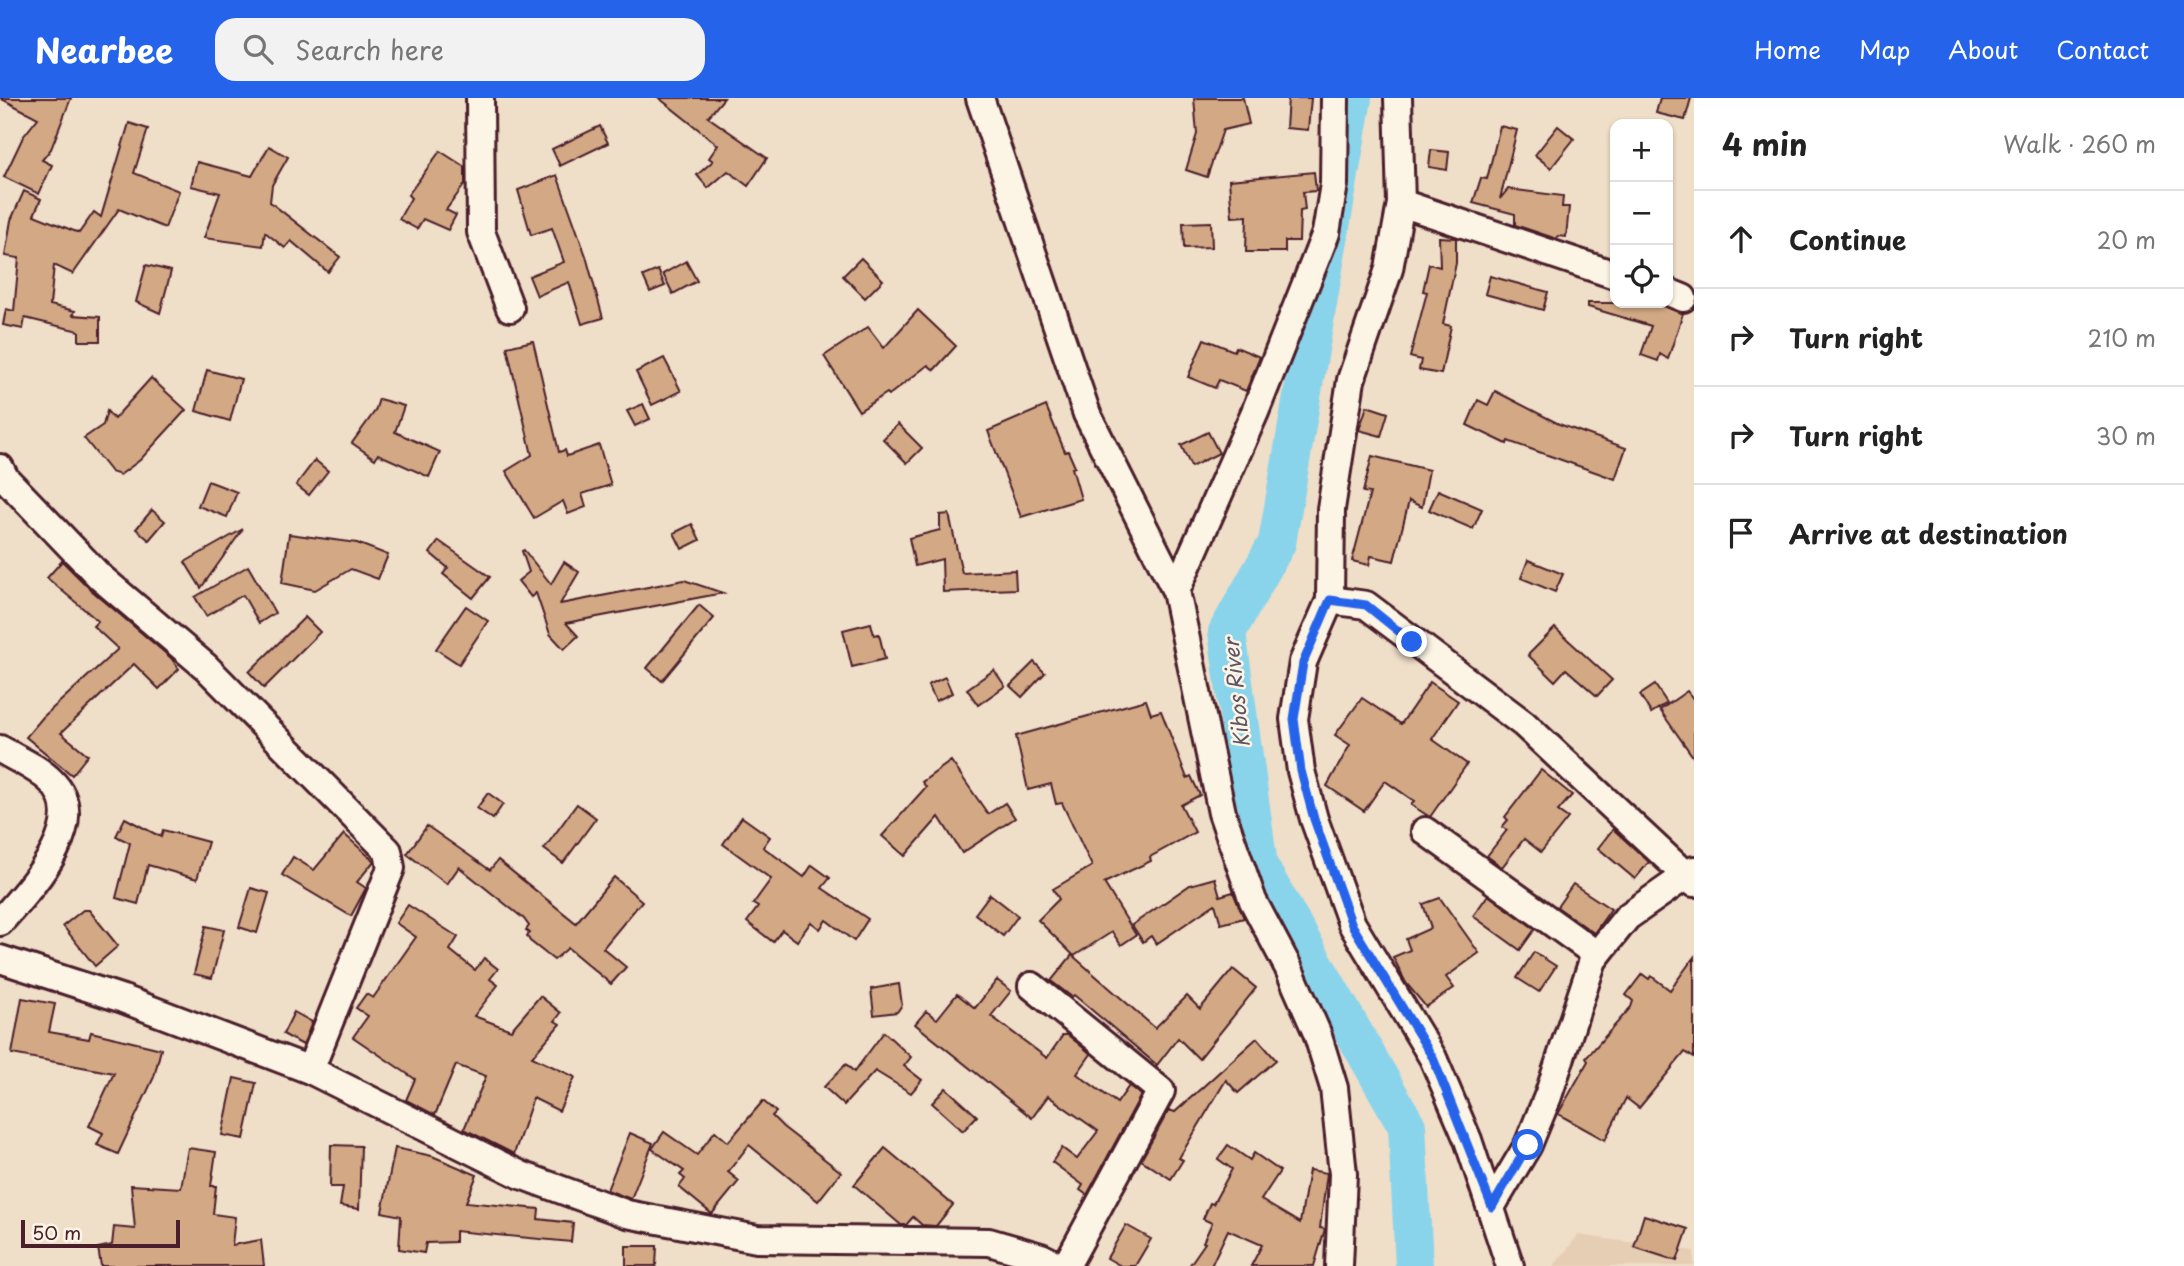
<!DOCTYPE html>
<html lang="en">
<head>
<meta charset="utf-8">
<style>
  :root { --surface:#fff; --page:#f2f2f2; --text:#222; --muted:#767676; --line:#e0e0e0; --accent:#2563eb }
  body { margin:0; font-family:"Playpen Sans",sans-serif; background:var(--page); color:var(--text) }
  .controls { position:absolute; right:21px; top:21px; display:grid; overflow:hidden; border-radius:14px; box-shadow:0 2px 5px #0004 }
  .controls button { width:63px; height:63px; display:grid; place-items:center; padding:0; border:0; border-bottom:2px solid var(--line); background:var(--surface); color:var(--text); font:35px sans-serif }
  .scale { position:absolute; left:21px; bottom:18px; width:159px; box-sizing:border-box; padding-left:7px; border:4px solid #4a1f2b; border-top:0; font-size:19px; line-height:24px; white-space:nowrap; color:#4a1f2b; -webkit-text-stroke:5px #fcf5e5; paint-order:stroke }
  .stop { position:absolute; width:21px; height:21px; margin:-16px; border:5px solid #2563eb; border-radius:50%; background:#fff }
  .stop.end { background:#2563eb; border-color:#fff; box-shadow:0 2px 7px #0008 }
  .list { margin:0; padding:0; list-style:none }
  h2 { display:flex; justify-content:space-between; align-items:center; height:91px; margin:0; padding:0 28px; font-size:30px }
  h2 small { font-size:23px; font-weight:400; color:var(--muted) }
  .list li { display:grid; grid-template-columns:46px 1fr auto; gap:21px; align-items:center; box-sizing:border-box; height:98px; padding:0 28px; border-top:2px solid var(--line) }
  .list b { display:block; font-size:26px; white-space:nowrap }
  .list em { font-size:23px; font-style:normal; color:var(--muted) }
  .icon { flex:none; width:38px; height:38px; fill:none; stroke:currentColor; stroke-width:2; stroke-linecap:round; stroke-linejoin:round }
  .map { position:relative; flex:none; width:1694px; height:1168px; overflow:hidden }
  header { display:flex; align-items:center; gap:42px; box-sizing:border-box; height:98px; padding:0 35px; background:var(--accent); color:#fff }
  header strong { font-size:33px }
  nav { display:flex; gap:38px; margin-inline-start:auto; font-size:24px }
  .search { width:490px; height:63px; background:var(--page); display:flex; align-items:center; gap:18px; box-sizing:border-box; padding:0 24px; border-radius:21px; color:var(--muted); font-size:26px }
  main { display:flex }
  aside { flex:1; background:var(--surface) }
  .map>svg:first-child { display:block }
</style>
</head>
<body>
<header>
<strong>Nearbee</strong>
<div class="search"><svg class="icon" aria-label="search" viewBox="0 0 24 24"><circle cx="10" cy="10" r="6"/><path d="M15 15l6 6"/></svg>Search here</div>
<nav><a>Home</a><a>Map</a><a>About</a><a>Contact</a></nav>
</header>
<main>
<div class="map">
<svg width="1694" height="1168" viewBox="0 0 1694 1168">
  <rect width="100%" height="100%" fill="#efdec8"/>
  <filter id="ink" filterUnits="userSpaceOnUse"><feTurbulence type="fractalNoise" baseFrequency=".0143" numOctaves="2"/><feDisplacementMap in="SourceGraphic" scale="14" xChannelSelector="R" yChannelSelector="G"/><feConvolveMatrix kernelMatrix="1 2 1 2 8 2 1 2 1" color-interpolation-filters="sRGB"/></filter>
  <g filter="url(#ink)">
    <polygon fill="#e6ceb4" points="1578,1137 1694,1153 1694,1168 1554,1168"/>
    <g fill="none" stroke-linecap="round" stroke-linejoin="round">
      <polyline stroke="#8ad4eb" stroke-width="38" points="1353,0 1277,445 1227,534 1259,768 1407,1028 1414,1168"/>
    </g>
    <g fill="#d2a984" stroke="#4a1f2b" stroke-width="2">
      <polygon points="0,0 71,0 51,51 42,62 52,67 39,96 4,79 23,39 38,20"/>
      <polygon points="659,0 724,0 708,19 767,60 748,88 728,73 708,90 697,77 713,63 709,60 718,47"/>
      <polygon points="1194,0 1243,0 1249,26 1223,32 1207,79 1186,72 1197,36"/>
      <polygon points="1288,0 1311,0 1308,32 1286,30"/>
      <polygon points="1660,0 1691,0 1685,22 1656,15"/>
      <polygon points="129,25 148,31 134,75 179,93 165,130 119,111 73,176 54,167 50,207 75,213 73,217 100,219 100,243 79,243 79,233 25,220 23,231 3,227 6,211 14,213 19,160 5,158 11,122 24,93 41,101 34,117 79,135 94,114 101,119"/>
      <polygon points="600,28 608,45 560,68 552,51"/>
      <polygon points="1500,28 1517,32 1500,101 1508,91 1563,98 1562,109 1569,109 1566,139 1558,138 1557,141 1515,127 1515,116 1473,105 1481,80 1487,81"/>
      <polygon points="1558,28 1574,41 1551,70 1535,57"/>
      <polygon points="269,48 288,59 272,87 270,104 340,159 328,174 291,143 285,150 265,134 263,148 204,140 220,95 191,88 197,64 252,78"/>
      <polygon points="1431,52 1449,54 1447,72 1429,69"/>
      <polygon points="440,53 465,69 465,86 446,112 456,117 448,132 423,121 417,131 399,121 411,100 408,97"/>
      <polygon points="1314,74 1316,93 1303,94 1305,112 1300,113 1299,143 1285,143 1285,154 1246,154 1247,118 1232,119 1229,82"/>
      <polygon points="557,77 586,158 603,220 582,226 569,184 537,198 529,178 564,164 552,130 531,137 518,92"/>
      <polygon points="1211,124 1212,149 1184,150 1183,125"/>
      <polygon points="1439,139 1456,140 1456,165 1443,226 1451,228 1441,276 1419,272 1421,262 1410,259 1427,194 1423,193 1429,166 1440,169"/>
      <polygon points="861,160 883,182 865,200 843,178"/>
      <polygon points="686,163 697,183 673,196 663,176"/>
      <polygon points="146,167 171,173 160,215 136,204"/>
      <polygon points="658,172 665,188 650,194 643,178"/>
      <polygon points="1490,178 1548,194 1543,212 1485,196"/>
      <polygon points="1588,205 1657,205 1683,215 1668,261 1660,256 1658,263 1641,257 1651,228 1588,209"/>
      <polygon points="918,212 956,248 934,272 928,267 889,297 887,295 859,313 824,258 868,229 884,250"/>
      <polygon points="1204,241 1234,253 1236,249 1260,259 1246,293 1219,282 1215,290 1188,279"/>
      <polygon points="533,243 559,354 565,352 567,358 599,347 611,387 582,396 586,409 568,416 563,403 534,420 506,373 532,357 507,249"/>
      <polygon points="664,260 681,293 652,307 636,274"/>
      <polygon points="207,272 241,281 230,323 196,313"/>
      <polygon points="151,280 186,312 140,362 120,377 111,374 84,340 103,327 107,313 114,321"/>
      <polygon points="1495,293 1559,326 1626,350 1615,381 1508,343 1507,346 1467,327 1478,302 1488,307"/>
      <polygon points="379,301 404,308 395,334 440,354 429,379 378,356 375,361 352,345 375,313"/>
      <polygon points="643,306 650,321 635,328 627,313"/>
      <polygon points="1046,308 1065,354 1068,353 1075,369 1072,370 1081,401 1021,419 988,333"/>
      <polygon points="1367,308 1388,315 1381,338 1359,332"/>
      <polygon points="898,326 922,350 907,365 883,341"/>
      <polygon points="1208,334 1219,355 1191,369 1181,347"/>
      <polygon points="1372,358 1429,372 1422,409 1409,403 1394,463 1371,458 1369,467 1352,463 1370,395 1363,394"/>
      <polygon points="315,362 328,373 309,397 296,387"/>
      <polygon points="208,383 237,394 227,419 198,408"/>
      <polygon points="1438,392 1482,411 1473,431 1429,412"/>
      <polygon points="152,412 165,423 149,442 136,431"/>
      <polygon points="949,416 962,475 1015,472 1016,491 943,494 942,461 915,468 909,440 940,432 940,417"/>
      <polygon points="692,426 700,442 682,451 674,435"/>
      <polygon points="243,431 201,490 185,464"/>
      <polygon points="289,436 357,445 388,457 378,481 351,471 315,492 282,485"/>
      <polygon points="439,443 490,479 473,500 443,476 448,470 430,455"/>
      <polygon points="524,452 551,486 564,464 579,474 560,506 684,482 723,495 566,525 578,538 564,551 550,536 536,495 531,499 518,483 529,474 522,453"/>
      <polygon points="1528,462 1563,476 1555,494 1521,480"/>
      <polygon points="62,463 90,491 171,560 179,571 159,591 134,566 61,635 88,657 72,677 26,639 43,619 118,551 93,528 98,523 47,480"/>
      <polygon points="248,468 275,515 259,525 243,497 206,518 195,499"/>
      <polygon points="699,507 714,520 662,583 647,570"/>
      <polygon points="466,508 488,523 459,566 436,551"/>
      <polygon points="305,519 320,534 264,590 249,574"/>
      <polygon points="871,525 874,537 879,536 885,561 852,569 843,532"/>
      <polygon points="1555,530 1612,582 1597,598 1566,571 1555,583 1528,557"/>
      <polygon points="1034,564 1045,575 1022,599 1010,588"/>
      <polygon points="994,572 1005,588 978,607 967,591"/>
      <polygon points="945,579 952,595 936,603 928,587"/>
      <polygon points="1430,584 1458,603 1432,641 1467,666 1430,719 1411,707 1414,703 1385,683 1364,713 1327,688 1350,647 1335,637 1362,600 1401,626"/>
      <polygon points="1655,587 1667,605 1651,615 1640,597"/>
      <polygon points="1687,593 1694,602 1694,660 1660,612"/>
      <polygon points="1146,602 1151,616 1161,613 1187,680 1191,678 1200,697 1181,707 1195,734 1150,759 1151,763 1104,785 1136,837 1121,847 1112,834 1074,858 1038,822 1059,801 1053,791 1092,768 1062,705 1056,706 1051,686 1028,692 1016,638"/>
      <polygon points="951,663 988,716 1005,705 1015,720 962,755 939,719 905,758 882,738 926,689 922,684"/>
      <polygon points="1541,672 1572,697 1558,713 1568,720 1541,754 1524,741 1502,769 1487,758 1507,732 1502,729 1508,722 1505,719"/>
      <polygon points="488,695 503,706 493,721 477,710"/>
      <polygon points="577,706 596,720 563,765 544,751"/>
      <polygon points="742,719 770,739 763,749 804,779 812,767 830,780 822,790 868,821 854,843 826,822 820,831 811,824 797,843 782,832 773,844 747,824 758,809 753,806 771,781 723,746"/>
      <polygon points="125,720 161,739 163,732 208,744 197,781 148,767 138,806 116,800 130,745 116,738"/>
      <polygon points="427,728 490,772 498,762 576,825 614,779 642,803 603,850 626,869 611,886 568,850 554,862 530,843 527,838 530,835 526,832 529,828 524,821 459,769 447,786 407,756"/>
      <polygon points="1613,731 1649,764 1635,781 1598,750"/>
      <polygon points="344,736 374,763 357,784 366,790 351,818 282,777 293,759 314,772"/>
      <polygon points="1215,780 1220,798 1233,794 1244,820 1221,826 1215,806 1156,846 1151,838 1143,844 1132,827 1190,787"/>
      <polygon points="1573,786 1611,811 1594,835 1557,809"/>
      <polygon points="251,790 269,795 257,835 239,829"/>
      <polygon points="990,796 1018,818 1003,838 975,816"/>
      <polygon points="1488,797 1535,831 1520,852 1473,818"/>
      <polygon points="1440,800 1479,855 1446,879 1454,890 1426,909 1406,885 1393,859 1410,852 1406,841 1431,830 1423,806"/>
      <polygon points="408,807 458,839 450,852 475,872 484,860 498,871 490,881 498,887 474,918 511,932 540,898 561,915 555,923 560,926 532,959 575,979 559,1013 533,1000 514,1056 464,1031 486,978 456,967 435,1017 406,1002 415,981 353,939 368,918 356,910 366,896 373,900 416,839 396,825"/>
      <polygon points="83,812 89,812 118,848 95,868 63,828"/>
      <polygon points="206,828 224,832 212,880 194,876"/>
      <polygon points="1534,854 1556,868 1539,894 1517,880"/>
      <polygon points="1072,857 1155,930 1187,898 1200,911 1233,871 1256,890 1199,961 1178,940 1157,967 1074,897 1072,899 1051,883"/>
      <polygon points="1694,859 1694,960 1685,954 1639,1010 1626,1000 1605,1042 1558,1016 1588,963 1586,960 1631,909 1633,903 1626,897 1642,876 1649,881 1651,878 1670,892"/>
      <polygon points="997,882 1011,893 991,918 1047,960 1063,937 1068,937 1091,956 1077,976 1117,1005 1129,988 1141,997 1087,1097 1080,1092 1083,1087 1052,1064 1062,1050 1077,1061 1098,1033 1048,998 1032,1020 915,926 926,913 937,921 957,896 975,910"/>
      <polygon points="899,886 902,907 897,914 874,917 871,891"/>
      <polygon points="22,900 55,906 49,934 89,941 91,934 161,951 154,979 118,1056 97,1047 103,1035 89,1028 114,975 12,956"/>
      <polygon points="294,914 312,924 303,947 283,936"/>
      <polygon points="884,934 911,959 904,968 922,982 911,995 875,973 844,1007 824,989 846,966 854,974"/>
      <polygon points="1257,940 1276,962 1238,995 1226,982 1179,1060 1183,1062 1171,1081 1141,1062 1169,1012 1175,1014"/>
      <polygon points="234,980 256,985 244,1041 222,1037"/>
      <polygon points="946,990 977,1018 963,1033 932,1005"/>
      <polygon points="763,1003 776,1014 772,1018 783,1029 841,1074 818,1103 749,1047 728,1074 739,1083 712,1116 679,1089 685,1081 680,1077 684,1073 652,1051 664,1034 697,1057 715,1033 728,1044"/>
      <polygon points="630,1035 653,1045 631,1101 607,1092"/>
      <polygon points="331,1047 361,1048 359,1111 340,1108 343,1089 330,1089"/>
      <polygon points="1228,1047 1250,1062 1254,1055 1280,1073 1261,1102 1300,1125 1309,1072 1327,1075 1320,1130 1325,1131 1314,1168 1251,1168 1262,1147 1228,1132 1211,1168 1189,1168 1205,1145 1203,1144 1212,1125 1203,1121 1210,1105 1213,1106 1232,1071 1218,1061"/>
      <polygon points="188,1050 216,1054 211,1088 216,1088 213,1116 235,1119 232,1147 261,1142 264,1168 101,1168 98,1150 112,1147 114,1129 135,1131 131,1087 181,1090"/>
      <polygon points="395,1050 432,1058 477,1077 466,1104 539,1111 538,1121 573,1125 571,1144 455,1133 455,1144 426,1145 424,1155 399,1151 401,1118 382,1114"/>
      <polygon points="885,1050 953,1107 936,1128 922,1127 913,1119 906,1127 901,1127 854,1087"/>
      <polygon points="1644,1117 1688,1131 1677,1163 1634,1149"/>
      <polygon points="1126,1127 1151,1141 1135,1168 1121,1168 1107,1160"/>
      <polygon points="626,1148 657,1148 656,1168 626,1168"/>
    </g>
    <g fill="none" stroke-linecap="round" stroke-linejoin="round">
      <defs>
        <g id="minor">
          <polyline points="480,0 481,134 510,210"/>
          <polyline points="980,0 1087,316 1176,493 1222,715 1253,803 1288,869 1317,935 1334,990 1343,1076 1339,1168"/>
          <polyline points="1398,0 1401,105 1389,171 1351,282 1331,411 1330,502 1303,564 1294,621 1301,673 1314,721 1352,826 1433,960 1468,1042 1510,1168"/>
          <polyline points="1401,105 1615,177"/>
          <polyline points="1668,194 1683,200"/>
          <polyline points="0,370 5,380 100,479 206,569 388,753 391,770 310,972"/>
          <polyline points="1176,493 1255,314 1326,135 1334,86 1335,0"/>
          <polyline points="1330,502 1366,507 1524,626 1694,785"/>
          <path d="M0,651C17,661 37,669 51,683C94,725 27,793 0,824"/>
          <polyline points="1425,733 1596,856"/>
          <polyline points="0,861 123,901 310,972 521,1077 627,1116 757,1141 989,1144 1041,1159 1059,1168"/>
          <polyline points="1032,888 1161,993 1066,1168"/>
          <polyline points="1491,1109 1528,1047 1548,998 1593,862 1627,819 1694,772"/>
        </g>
      </defs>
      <use href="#minor" stroke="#4a1f2b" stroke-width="32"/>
      <use href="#minor" stroke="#fcf5e5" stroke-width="26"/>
    </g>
  </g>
  <g fill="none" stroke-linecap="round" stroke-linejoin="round" filter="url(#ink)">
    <polyline stroke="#2563eb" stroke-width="9" points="1412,544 1366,507 1330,502 1303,565 1294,621 1301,673 1314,721 1352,827 1433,960 1492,1109 1528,1047"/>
  </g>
  <g text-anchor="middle" stroke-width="5" stroke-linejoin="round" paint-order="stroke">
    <g font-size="21" font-style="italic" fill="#5d5565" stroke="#fcf5e5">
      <text transform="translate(1237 595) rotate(-96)" y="7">Kibos River</text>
    </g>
  </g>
</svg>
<div class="controls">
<button>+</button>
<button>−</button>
<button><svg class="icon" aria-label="locate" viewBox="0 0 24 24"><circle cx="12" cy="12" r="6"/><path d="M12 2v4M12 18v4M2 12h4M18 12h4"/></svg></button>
</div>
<div class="scale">50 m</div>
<div class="stop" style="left:1528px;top:1047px"></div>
<div class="stop end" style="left:1412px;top:544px"></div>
</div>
<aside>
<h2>4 min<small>Walk · 260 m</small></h2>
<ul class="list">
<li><svg class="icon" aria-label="ahead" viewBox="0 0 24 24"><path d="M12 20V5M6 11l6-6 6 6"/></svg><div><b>Continue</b></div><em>20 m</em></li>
<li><svg class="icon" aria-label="right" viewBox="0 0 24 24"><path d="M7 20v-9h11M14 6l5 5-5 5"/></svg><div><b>Turn right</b></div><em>210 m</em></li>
<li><svg class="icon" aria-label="right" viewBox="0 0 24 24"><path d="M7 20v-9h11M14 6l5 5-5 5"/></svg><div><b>Turn right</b></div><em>30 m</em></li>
<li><svg class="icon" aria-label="arrive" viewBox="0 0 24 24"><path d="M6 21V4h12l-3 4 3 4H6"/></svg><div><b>Arrive at destination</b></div></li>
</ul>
</aside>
</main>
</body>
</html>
